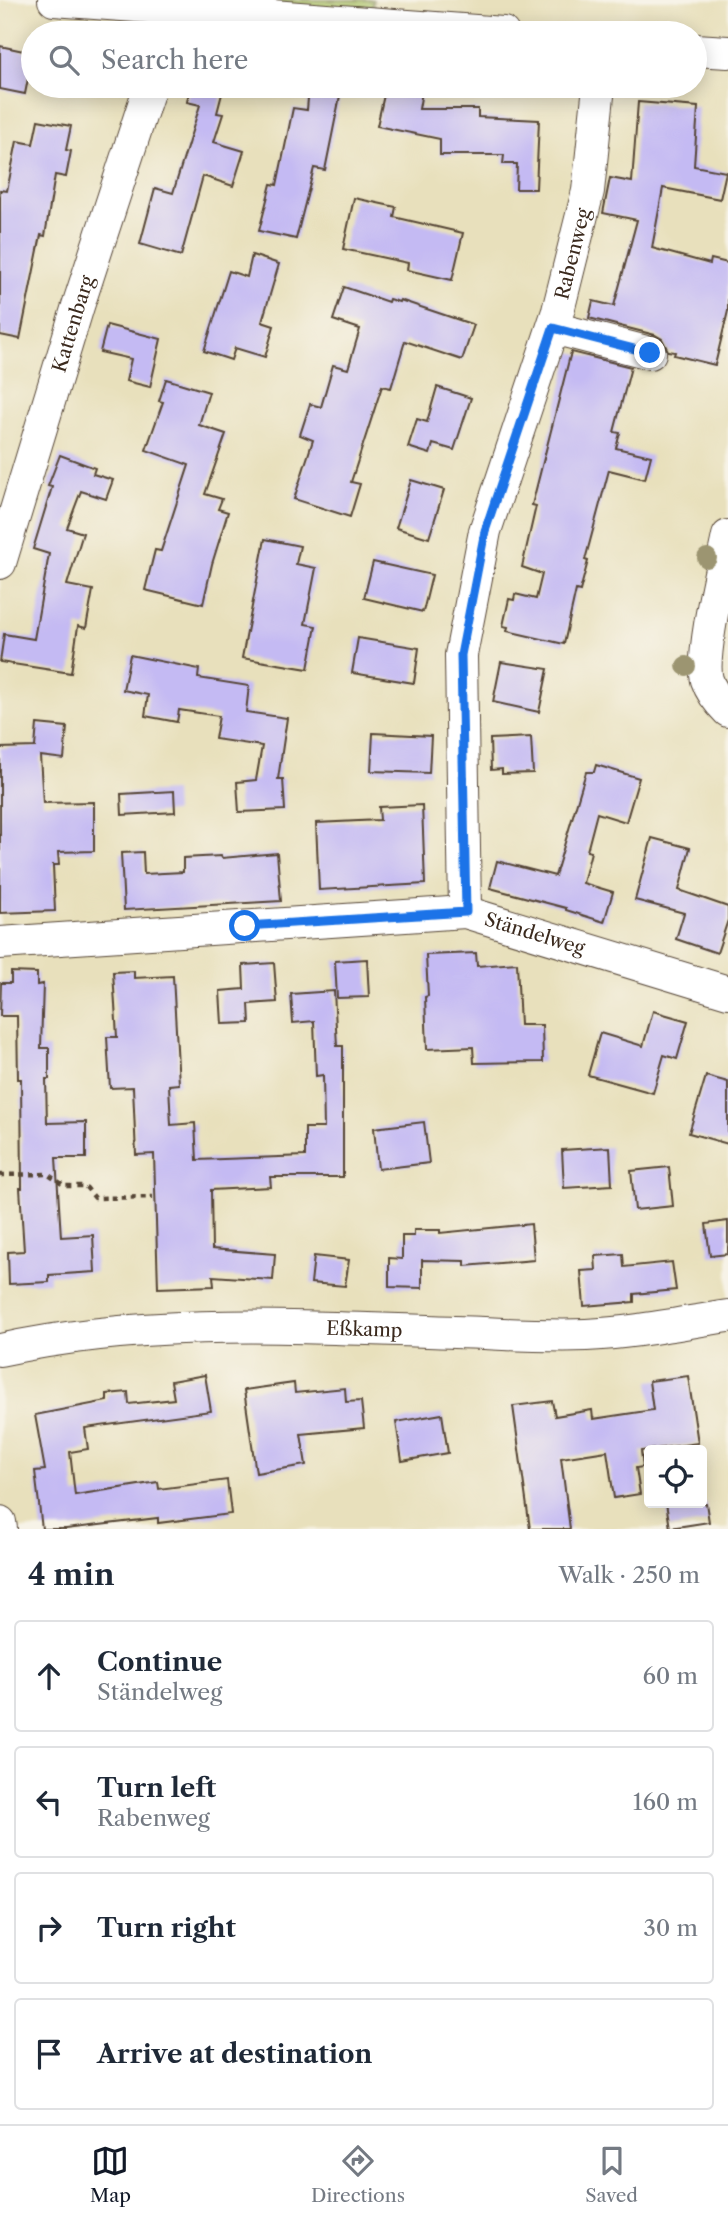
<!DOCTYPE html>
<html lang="en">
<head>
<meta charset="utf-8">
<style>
  :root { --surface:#fff; --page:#f2f2f3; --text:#1f2937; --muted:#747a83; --line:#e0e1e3; --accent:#111827 }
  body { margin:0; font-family:"Libre Caslon Text",serif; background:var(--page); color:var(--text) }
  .controls { position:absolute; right:21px; bottom:21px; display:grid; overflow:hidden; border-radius:7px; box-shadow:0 4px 18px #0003 }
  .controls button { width:63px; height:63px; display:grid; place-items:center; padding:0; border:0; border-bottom:2px solid var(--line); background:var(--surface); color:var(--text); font:35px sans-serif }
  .stop { position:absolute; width:21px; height:21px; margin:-16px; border:5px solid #1a73e8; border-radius:50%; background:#fff }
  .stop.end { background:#1a73e8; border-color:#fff; box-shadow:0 2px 7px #0008 }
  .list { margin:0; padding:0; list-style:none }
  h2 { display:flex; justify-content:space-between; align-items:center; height:91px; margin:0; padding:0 28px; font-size:30px }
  h2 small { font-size:23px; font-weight:400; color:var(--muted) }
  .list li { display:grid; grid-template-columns:46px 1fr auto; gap:21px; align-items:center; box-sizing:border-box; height:112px; margin:0 14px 14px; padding:0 14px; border:2px solid var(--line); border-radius:7px }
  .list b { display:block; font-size:26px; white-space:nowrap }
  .list p { margin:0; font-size:23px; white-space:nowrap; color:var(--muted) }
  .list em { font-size:23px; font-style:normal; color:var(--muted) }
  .icon { flex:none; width:38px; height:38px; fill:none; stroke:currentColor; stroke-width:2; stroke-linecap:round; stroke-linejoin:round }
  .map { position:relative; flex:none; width:728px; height:1529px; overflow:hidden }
  .search { position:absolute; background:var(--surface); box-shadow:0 4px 18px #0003; left:21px; right:21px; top:21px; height:77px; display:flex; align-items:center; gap:18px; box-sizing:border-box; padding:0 24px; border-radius:38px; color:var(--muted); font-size:26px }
  .sheet { height:595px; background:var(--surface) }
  nav { display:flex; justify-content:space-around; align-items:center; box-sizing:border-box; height:98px; border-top:2px solid var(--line); background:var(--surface); font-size:19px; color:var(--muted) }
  nav a { display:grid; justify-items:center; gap:4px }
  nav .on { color:var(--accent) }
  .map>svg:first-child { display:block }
</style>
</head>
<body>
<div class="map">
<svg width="728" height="1529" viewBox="0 0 728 1529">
  <rect width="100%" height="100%" fill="#f7f3e8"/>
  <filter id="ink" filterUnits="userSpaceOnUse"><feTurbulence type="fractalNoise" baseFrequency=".0143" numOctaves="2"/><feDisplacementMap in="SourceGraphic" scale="14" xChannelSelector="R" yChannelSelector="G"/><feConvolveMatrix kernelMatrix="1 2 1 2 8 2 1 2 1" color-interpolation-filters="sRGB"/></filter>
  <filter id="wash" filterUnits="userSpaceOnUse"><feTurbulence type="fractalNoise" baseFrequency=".00686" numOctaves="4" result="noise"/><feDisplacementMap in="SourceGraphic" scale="28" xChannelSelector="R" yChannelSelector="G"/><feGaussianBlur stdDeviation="1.57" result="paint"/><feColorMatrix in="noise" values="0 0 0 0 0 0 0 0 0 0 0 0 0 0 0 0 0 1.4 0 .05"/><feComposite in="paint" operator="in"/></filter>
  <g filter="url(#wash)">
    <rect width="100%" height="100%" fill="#e8e0bc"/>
    <polygon fill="#abc267" stroke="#737642" stroke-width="2" points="259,0 373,0 371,23"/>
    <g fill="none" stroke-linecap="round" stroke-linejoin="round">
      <polyline stroke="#44b4bb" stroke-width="7" points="264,1529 270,1529"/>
    </g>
    <g id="blocks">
      <g fill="#c4baf3">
        <polygon points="0,46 33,53 25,94 0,89"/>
        <polygon points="190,86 224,86 217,113 223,114 214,142 244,151 233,186 203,176 181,256 140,244 155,188 173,193 200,105 187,102"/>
        <polygon points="309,86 342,86 325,170 314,168 296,239 259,231 271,184 277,185 293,108 307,110"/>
        <polygon points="386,86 423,86 419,109 478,109 478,117 539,120 536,189 516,189 517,164 503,164 504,155 440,155 440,139 377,126"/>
        <polygon points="638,102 698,107 694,166 726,172 720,199 663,188 652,248 710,264 711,259 728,263 728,311 715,365 674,355 675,352 668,351 662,339 655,335 589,318 593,301 614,306 637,220 603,213 610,178 632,182"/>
        <polygon points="38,120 71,126 66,150 71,151 66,177 55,175 45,236 41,235 20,339 0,335 0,190 7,191 17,141 33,144"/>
        <polygon points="354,198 396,207 394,217 463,233 452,280 407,270 408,263 343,249"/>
        <polygon points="252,255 279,264 262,322 274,326 265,357 235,348 231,360 204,351 229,271 247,277"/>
        <polygon points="344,287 388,302 389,299 399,302 400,300 474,325 462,360 405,341 391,388 382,386 351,482 360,484 350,517 294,499 313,440 300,435 310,404 321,407 333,365 348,369 360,329 333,320"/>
        <polygon points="107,325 161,339 150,387 126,381 131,359 100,352"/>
        <polygon points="571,352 631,367 614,432 620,433 616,448 651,456 645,479 609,470 585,560 588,561 580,591 576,590 564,644 507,631 508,627 503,626 509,599 514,600 515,594 536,599 542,574 522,567 536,506 532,505"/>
        <polygon points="166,379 209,392 199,425 226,434 205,494 222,499 218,509 228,512 212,564 203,604 145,590 155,550 161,551 189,465 146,450 163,402 159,401"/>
        <polygon points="437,387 471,398 454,450 433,444 430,454 408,447 417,419 427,422"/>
        <polygon points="60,455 95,468 93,474 113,480 106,499 81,491 67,528 83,533 67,585 93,590 86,628 78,626 71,673 0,662 4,634 34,639 49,554 33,549 52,487 48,486"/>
        <polygon points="411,480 444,490 429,538 396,528"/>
        <polygon points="265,539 300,546 296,564 316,568 305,624 316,626 308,669 242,658"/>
        <polygon points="373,562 432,575 423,612 364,598"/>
        <polygon points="358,638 419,648 414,683 352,673"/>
        <polygon points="130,655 199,669 198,678 249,686 246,712 287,718 278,779 283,779 285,810 239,812 237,782 256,780 262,746 215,739 219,716 179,710 177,722 145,716 148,695 123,690"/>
        <polygon points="501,662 548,669 539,712 493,702"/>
        <polygon points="37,724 67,727 64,759 40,756 43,803 94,802 94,851 58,852 59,865 53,865 55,911 0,913 0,748 35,747"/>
        <polygon points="373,733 431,736 429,773 371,771"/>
        <polygon points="531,737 533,773 502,774 502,769 491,770 490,739"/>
        <polygon points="596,765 639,778 626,822 597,813 587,851 591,852 583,883 613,892 604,922 566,910 566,908 490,888 497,861 555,876 586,772 594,772"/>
        <polygon points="174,791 175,812 122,815 121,794"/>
        <polygon points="422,805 425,884 319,890 316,823 380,820 379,807"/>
        <polygon points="652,838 690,848 679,890 728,907 728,920 717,953 676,939 684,913 635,900"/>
        <polygon points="143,852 144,874 183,872 183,858 221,856 222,858 277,853 281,901 124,910 121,853"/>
        <polygon points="476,953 477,966 517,963 520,1025 542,1025 543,1062 474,1063 473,1047 427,1049 425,997 428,996 426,955"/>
        <polygon points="367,959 369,997 337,998 335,961"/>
        <polygon points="274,963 277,1002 249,1004 250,1023 222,1024 220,991 244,989 243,965"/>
        <polygon points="134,971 134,978 173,976 179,1084 169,1085 171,1125 195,1123 197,1160 305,1156 305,1128 324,1128 323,1075 316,1076 314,1021 293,1023 291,994 334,991 337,1046 343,1046 343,1177 270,1177 271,1187 211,1190 212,1249 275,1254 273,1280 213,1276 214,1286 158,1288 154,1154 136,1155 133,1087 110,1088 107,1037 117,1037 113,972"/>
        <polygon points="11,972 37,973 37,985 43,984 41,1048 49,1048 49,1079 46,1079 47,1123 86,1122 86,1158 56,1158 61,1237 93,1235 95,1272 49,1275 49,1282 9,1284 8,1252 24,1251 20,1188 22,1188 21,1079 18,1079 17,1016 0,1016 1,983 11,983"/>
        <polygon points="653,1011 688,1021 677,1059 664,1055 653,1093 588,1075 600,1033 643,1046"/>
        <polygon points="706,1076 728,1082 728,1144 689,1133"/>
        <polygon points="424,1122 429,1163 378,1169 374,1128"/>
        <polygon points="610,1147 612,1185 564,1188 562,1150"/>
        <polygon points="669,1167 673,1206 635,1210 631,1171"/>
        <polygon points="728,1221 728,1254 710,1256 706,1224"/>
        <polygon points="531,1224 534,1260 465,1266 465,1261 422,1260 422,1288 389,1287 389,1258 402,1259 402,1236 414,1236 414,1230 440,1230 440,1233"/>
        <polygon points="623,1254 624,1267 672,1262 676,1290 634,1294 634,1302 584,1306 581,1271 596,1270 595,1256"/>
        <polygon points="314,1256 349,1260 345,1286 311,1283"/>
        <polygon points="205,1375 211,1411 85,1428 88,1449 70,1452 75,1495 158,1482 159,1489 227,1480 231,1514 158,1523 158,1518 66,1529 42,1529 35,1471 45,1470 35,1415 107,1401 107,1394 128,1392 129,1404 174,1399 171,1381"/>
        <polygon points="688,1376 698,1443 641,1451 643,1467 636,1468 640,1494 614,1498 607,1451 561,1458 570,1529 530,1529 513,1406 552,1401 555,1416 592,1410 593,1419 653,1410 649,1381"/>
        <polygon points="294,1383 295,1393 345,1388 346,1402 361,1401 364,1428 301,1434 306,1465 256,1473 244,1390"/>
        <polygon points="442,1414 448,1453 402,1461 396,1422"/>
        <polygon points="666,1503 706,1503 709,1522 670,1528"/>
      </g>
    </g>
  </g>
  <g filter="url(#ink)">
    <use href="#blocks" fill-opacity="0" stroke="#554536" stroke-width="2"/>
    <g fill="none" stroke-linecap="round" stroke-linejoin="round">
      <defs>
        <g id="minor">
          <polyline points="54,0 503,33"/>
          <polyline points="695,50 728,52"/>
          <polyline points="553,328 650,353"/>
          <path d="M728,536C722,566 700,655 707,680C711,692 719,702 728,711"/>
          <path id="s1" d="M0,563L78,306L150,86"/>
          <path id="s2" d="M465,912L461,655L485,531L558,311L588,191L599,86"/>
          <path id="s3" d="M0,943L465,912L728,992"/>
          <path id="s4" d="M0,1350C149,1317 302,1327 454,1332C498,1333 542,1337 586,1335C634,1333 681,1323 728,1316"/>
          <polyline points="0,1522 1,1529"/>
        </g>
      </defs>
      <use href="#minor" stroke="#554536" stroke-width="34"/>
      <polyline stroke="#554536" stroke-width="4.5" stroke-dasharray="5 5" stroke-linecap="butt" points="0,1175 47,1174 65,1186 85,1186 95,1198 153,1197"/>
      <use href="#minor" stroke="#fff" stroke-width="32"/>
    </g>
    <g fill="#9c9571">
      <circle cx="707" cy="558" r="10"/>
      <circle cx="686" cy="666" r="10"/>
    </g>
  </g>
  <g fill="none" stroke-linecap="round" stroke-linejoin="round" filter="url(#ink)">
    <polyline stroke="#1a73e8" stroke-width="9" points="245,926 466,912 461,655 485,531 553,328 650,353"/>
  </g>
  <g text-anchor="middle" stroke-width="6" stroke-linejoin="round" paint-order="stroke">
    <g font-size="19" fill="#3b2a1e" stroke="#f7f3e8">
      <text dy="7" stroke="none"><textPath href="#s2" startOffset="674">Rabenweg</textPath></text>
      <text dy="7" stroke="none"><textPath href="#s1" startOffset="250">Kattenbarg</textPath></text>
      <text dy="7" stroke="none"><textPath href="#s3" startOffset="539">Ständelweg</textPath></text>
      <text dy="7" stroke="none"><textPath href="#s4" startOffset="366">Eßkamp</textPath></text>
    </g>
  </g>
</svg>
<div class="controls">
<button><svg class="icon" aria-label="locate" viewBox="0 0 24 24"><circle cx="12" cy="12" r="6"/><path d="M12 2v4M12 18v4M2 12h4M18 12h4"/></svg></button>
</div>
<div class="stop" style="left:245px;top:926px"></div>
<div class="stop end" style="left:650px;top:353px"></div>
<div class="search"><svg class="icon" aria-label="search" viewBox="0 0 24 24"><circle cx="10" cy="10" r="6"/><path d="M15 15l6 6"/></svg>Search here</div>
</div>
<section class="sheet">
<h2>4 min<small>Walk · 250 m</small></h2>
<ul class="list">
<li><svg class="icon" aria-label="ahead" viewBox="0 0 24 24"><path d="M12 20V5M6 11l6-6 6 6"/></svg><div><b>Continue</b><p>Ständelweg</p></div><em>60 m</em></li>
<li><svg class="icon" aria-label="left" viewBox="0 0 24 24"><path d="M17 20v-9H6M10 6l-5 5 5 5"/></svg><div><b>Turn left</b><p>Rabenweg</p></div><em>160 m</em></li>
<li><svg class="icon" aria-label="right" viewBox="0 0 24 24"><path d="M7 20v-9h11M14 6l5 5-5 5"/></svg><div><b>Turn right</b></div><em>30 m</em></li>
<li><svg class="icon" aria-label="arrive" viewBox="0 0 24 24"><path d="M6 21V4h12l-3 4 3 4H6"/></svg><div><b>Arrive at destination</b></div></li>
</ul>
</section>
<nav>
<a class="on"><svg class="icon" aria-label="map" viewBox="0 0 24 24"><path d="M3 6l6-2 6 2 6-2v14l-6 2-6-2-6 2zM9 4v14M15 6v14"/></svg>Map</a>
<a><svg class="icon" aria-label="directions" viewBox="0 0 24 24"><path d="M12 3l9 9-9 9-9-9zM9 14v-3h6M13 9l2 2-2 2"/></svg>Directions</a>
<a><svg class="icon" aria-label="saved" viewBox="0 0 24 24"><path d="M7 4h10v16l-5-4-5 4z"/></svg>Saved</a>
</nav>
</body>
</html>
